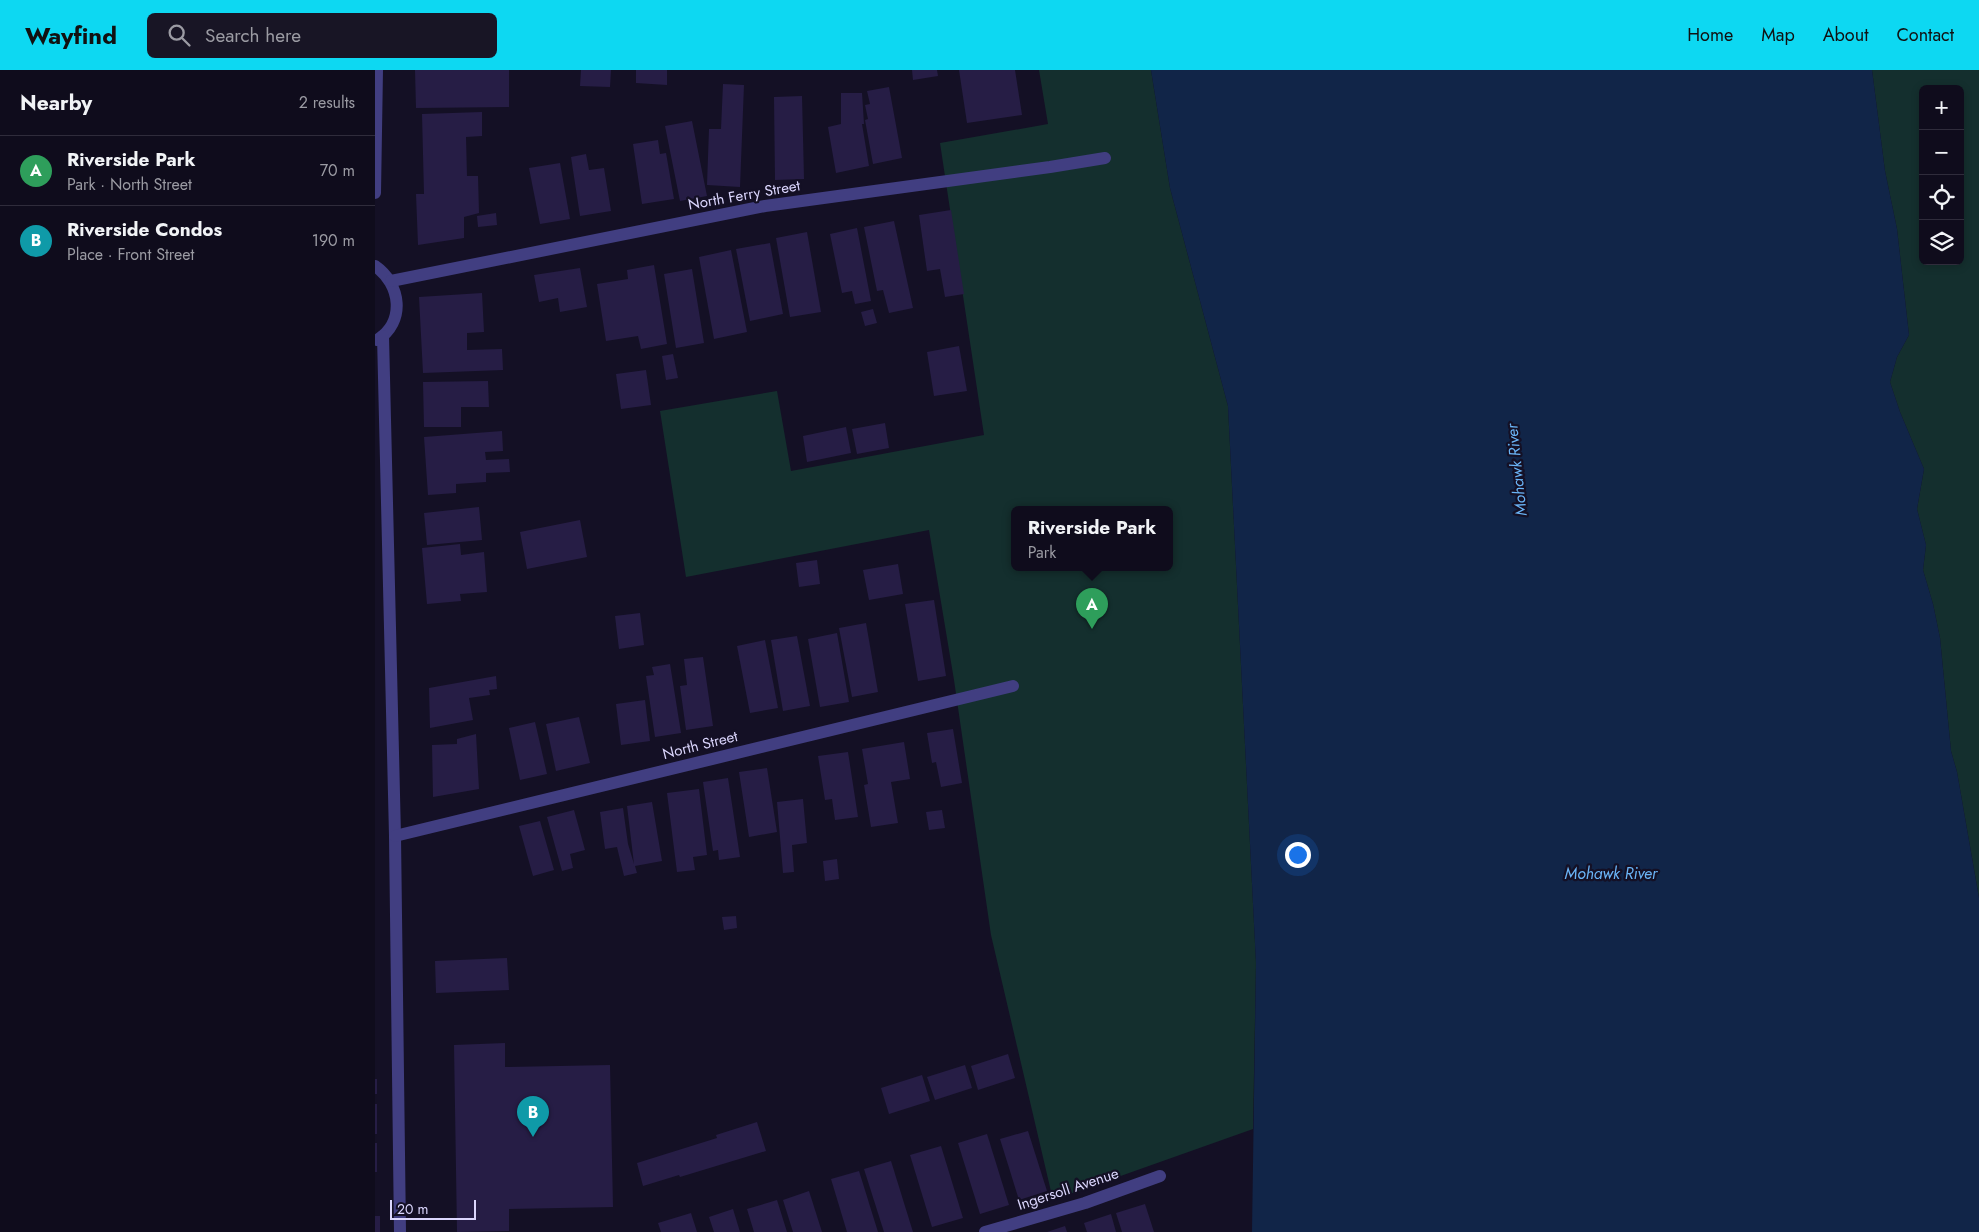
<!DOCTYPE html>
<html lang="en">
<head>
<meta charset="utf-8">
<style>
  :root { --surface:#0f0c1c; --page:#181525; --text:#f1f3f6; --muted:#9b9ba3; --line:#2f2c3b; --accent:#0dd8f2 }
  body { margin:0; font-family:Jost,sans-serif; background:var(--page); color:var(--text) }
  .controls { position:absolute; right:15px; top:15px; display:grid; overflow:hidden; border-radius:8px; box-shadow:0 2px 8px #0003 }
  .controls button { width:45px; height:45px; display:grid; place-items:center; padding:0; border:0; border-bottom:1px solid var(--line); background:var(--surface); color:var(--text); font:25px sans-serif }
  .scale { position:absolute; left:15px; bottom:12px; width:86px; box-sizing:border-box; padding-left:5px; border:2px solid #dbd6fd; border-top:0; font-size:14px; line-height:18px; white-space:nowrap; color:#dbd6fd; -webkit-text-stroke:4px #141025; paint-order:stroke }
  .you { position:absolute; left:922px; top:784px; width:18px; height:18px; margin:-12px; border:4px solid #fff; border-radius:50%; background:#1a73e8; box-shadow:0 0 0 8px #1a73e833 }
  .badge { display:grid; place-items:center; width:32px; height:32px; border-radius:50%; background:var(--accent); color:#fff; font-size:16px; font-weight:700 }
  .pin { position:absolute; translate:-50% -41px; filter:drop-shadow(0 1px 2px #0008) }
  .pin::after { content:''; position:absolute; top:26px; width:18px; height:15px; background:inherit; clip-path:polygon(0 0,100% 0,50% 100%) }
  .popup { position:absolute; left:636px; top:436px; width:162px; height:65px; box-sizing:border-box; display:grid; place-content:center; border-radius:8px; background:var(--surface); filter:drop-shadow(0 1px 4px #0005); font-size:16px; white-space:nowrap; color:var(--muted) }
  .popup b { font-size:19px; color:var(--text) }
  .popup::after { content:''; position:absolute; left:50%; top:100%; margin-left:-10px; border:10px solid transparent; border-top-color:var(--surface) }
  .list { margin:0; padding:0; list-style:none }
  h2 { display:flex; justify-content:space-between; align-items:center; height:65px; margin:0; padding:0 20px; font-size:21px }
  h2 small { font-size:16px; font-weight:400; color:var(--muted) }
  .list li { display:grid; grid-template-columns:32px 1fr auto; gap:15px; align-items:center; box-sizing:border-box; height:70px; padding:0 20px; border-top:1px solid var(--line) }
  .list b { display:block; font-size:19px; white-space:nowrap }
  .list p { margin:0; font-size:16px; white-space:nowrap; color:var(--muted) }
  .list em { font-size:16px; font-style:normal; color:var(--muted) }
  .icon { flex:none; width:28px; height:28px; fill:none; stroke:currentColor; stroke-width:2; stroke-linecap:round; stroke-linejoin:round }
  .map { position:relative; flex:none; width:1604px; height:1162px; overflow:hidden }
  header { display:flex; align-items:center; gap:30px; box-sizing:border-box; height:70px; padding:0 25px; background:var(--accent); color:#111 }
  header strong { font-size:24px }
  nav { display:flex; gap:28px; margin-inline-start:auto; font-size:18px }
  .search { width:350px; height:45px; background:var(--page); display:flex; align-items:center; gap:12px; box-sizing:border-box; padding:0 18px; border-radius:8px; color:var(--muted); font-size:19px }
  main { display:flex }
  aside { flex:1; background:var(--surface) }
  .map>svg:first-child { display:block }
</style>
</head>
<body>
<header>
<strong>Wayfind</strong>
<div class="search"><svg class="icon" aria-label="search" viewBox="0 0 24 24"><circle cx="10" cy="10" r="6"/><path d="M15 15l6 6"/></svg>Search here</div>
<nav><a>Home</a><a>Map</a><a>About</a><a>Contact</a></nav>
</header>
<main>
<aside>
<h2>Nearby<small>2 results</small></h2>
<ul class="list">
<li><span class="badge" style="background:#2e9e5b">A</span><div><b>Riverside Park</b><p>Park · North Street</p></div><em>70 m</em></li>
<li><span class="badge" style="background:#0f9aa8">B</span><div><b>Riverside Condos</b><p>Place · Front Street</p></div><em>190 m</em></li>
</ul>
</aside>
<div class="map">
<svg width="1604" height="1162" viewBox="0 0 1604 1162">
  <rect width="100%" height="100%" fill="#141025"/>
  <g fill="#142f2e" fill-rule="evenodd">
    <path d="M664,0H776L795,118L853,336L881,893L878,1059L678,1130L616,865L579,610L554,460L311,507L285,341L402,321L416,401L609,365L565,73L673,54ZM640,440H794V498H640Z"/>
    <path d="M1497,0H1604V828L1582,702L1576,681L1565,568L1558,534L1548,500L1551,475L1542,439L1549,399L1525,342L1515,312L1522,287L1534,265L1522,159L1510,101ZM1548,19H1585V191H1548Z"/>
  </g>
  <polygon fill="#112548" points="776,0 1497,0 1510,101 1522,159 1534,265 1522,287 1515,312 1525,342 1549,399 1542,439 1551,475 1548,500 1558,534 1565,568 1576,681 1582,702 1604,828 1604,1162 877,1162 881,893 853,336 795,118"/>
  <g fill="#261d45">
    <polygon points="40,0 134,0 134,37 41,38"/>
    <polygon points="206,0 236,0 235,17 205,16"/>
    <polygon points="261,0 292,0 292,15 261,13"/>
    <polygon points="537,0 562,0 563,6 538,10"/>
    <polygon points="584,0 640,0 647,45 592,53"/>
    <polygon points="348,14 369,15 365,117 332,115 334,59 346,59"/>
    <polygon points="514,17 527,88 498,94 490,50 493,49 490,35 495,34 492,21"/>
    <polygon points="466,23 487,23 489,54 487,54 494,96 461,103 453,57 466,54"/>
    <polygon points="427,26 429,109 400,110 399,27"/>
    <polygon points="107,42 107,66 91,67 92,106 103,106 104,143 89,147 89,168 43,175 41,124 49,124 47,44"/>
    <polygon points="317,51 332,126 305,131 290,56"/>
    <polygon points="283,70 285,84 291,83 299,129 267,134 258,74"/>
    <polygon points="211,84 214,100 229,98 236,141 205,146 196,87"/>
    <polygon points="185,93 195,149 165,154 154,98"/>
    <polygon points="576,140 589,224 570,227 565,199 552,201 544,145"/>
    <polygon points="121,143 122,155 103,157 102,146"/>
    <polygon points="519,151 538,238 514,243 508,220 502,221 489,157"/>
    <polygon points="482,158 496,231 480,234 477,221 467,223 455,164"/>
    <polygon points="432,162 446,242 415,247 401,168"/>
    <polygon points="395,173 408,244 375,251 361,179"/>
    <polygon points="356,180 372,262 339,269 324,187"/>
    <polygon points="279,195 292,274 266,279 263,266 231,271 222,214 253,209 252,200"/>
    <polygon points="205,198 212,237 185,242 183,228 164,232 159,205"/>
    <polygon points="317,199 329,273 301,278 289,204"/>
    <polygon points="107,223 109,262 92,263 92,280 127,279 128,300 48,303 44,227"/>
    <polygon points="498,239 502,253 490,256 486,242"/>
    <polygon points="584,276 592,321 559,326 552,282"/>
    <polygon points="298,284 303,308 291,310 287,286"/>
    <polygon points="271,300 276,335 246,339 241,304"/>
    <polygon points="113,311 114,337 86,337 86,357 49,357 48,312"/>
    <polygon points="510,353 514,378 482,384 477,359"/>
    <polygon points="471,357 476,383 432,392 428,366"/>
    <polygon points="127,361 128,381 110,382 111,390 134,389 135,402 111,403 111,412 81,414 81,423 53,425 49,367"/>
    <polygon points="104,437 107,470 52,475 49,443"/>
    <polygon points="205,450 212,487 152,499 145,462"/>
    <polygon points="85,474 86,485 109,482 112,522 85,524 86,531 52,534 47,478"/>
    <polygon points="442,490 445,514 424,517 421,493"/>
    <polygon points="523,494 528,524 494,530 488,500"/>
    <polygon points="559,530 571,606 543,611 530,534"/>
    <polygon points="265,543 269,575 244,579 240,546"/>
    <polygon points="491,553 503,622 477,627 464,558"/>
    <polygon points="462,563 474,632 445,637 433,569"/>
    <polygon points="422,566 435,636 408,641 396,570"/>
    <polygon points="390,570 403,638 375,643 362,576"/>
    <polygon points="328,587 338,656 311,660 305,616 312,615 309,589"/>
    <polygon points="295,594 306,663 280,667 271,606 279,605 277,597"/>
    <polygon points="121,606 122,619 114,620 115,625 94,628 98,650 55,658 54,618"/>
    <polygon points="270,630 275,671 246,675 241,634"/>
    <polygon points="204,647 215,693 181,701 171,654"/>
    <polygon points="160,652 172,704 145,710 134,658"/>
    <polygon points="578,659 587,713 566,717 561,692 557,693 552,663"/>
    <polygon points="101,664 104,719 58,727 57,675 82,674 82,669"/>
    <polygon points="529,672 535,709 516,712 523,753 496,757 489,715 493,714 487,679"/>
    <polygon points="473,682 483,747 460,750 457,729 450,730 443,686"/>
    <polygon points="392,698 402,762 374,767 364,702"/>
    <polygon points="353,708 365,787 344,790 343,780 338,781 328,712"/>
    <polygon points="324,719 332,785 318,787 320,800 302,802 292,723"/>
    <polygon points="428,729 432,773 417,775 419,802 408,803 402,732"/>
    <polygon points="277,732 287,791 260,796 262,803 249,806 242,777 230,779 225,742 248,738 253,774 259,794 252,736"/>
    <polygon points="199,740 210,780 195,784 198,798 187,801 172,747"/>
    <polygon points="567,740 570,758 554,760 551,742"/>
    <polygon points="165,751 179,800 158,806 144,756"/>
    <polygon points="462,789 464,809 450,811 448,791"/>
    <polygon points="361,846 362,858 349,860 347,847"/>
    <polygon points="132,888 134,920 61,923 60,891"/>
    <polygon points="130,973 130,997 235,995 238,1137 134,1139 134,1161 82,1162 79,975"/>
    <polygon points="633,984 640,1008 603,1020 596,996"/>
    <polygon points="590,995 597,1018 560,1030 552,1007"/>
    <polygon points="547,1005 555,1031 514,1044 506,1018"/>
    <rect x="0" y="1009" width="2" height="15"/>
    <rect x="0" y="1034" width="2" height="30"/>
    <polygon points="382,1052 391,1081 305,1107 304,1105 268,1116 262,1093 342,1068 341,1065"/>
    <polygon points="653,1061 672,1121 644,1130 625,1069"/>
    <polygon points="612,1064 634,1135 605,1144 583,1073"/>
    <rect x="0" y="1073" width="2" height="29"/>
    <polygon points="566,1076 588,1148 557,1157 535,1085"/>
    <polygon points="516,1091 538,1162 509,1162 489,1099"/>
    <polygon points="484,1101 503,1162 472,1162 456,1109"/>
    <polygon points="434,1121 447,1162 418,1162 408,1130"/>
    <polygon points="402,1130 412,1162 379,1162 372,1139"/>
    <polygon points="770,1134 779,1162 747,1162 741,1143"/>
    <polygon points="358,1139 365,1162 339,1162 334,1147"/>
    <polygon points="316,1143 322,1162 286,1162 283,1153"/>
    <polygon points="736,1144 741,1162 712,1162 709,1153"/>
    <rect x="0" y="1146" width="5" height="16"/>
    <polygon points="690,1156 692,1162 672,1162"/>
  </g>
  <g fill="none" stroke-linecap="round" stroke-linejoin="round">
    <g stroke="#413e81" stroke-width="12">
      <polyline points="0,123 2,0"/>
      <path d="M0,196C26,214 31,252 2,270"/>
      <polyline points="16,211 390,136 675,97 730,88"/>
      <polyline points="8,266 20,766 25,1162"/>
      <polyline points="20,766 638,616"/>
      <polyline points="610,1162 710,1133 785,1106"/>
    </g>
  </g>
  <g text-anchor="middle" stroke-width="4.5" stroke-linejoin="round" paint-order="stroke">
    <g font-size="15" fill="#dbd6fd" stroke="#141025">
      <text transform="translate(369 125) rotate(-10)" y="5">North Ferry Street</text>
      <text transform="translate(325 675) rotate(-14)" y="5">North Street</text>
      <text transform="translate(693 1119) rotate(-18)" y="5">Ingersoll Avenue</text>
    </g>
    <g font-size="16" font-style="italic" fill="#6ab4f7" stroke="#141025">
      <text transform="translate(1141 400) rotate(-96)" y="6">Mohawk River</text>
      <text x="1236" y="809">Mohawk River</text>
    </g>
  </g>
</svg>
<div class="controls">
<button>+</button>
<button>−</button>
<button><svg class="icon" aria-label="locate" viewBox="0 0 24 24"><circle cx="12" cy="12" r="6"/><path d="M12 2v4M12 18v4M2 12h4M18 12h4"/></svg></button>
<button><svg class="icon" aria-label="layers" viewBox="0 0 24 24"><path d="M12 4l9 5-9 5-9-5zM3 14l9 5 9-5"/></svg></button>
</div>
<div class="scale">20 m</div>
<div class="you"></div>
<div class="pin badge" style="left:717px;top:559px;background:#2e9e5b">A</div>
<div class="popup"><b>Riverside Park</b>Park</div>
<div class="pin badge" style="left:158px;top:1067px;background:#0f9aa8">B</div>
</div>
</main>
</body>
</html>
